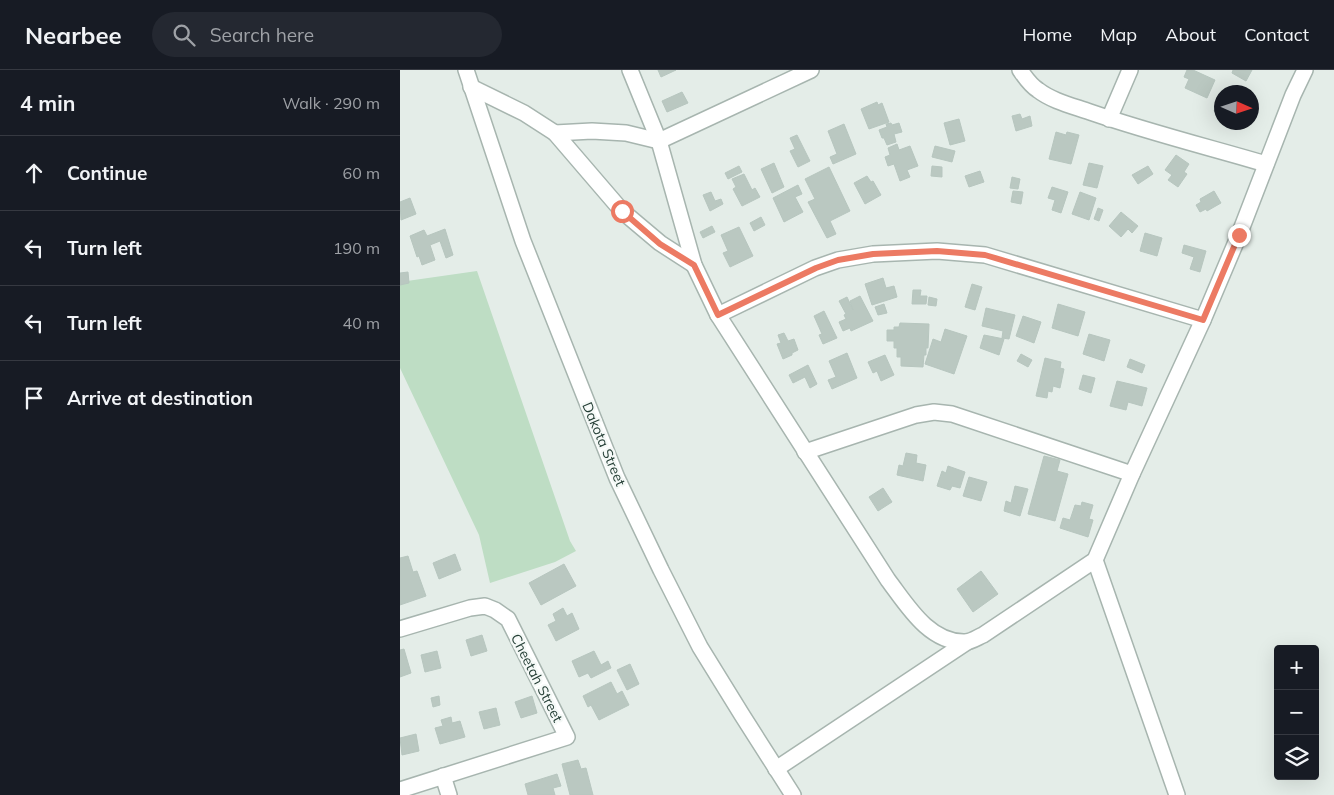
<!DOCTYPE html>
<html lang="en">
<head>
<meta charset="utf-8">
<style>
  :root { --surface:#171b24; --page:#242831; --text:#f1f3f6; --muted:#9ea1a6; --line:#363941 }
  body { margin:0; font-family:Mulish,sans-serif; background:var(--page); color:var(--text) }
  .controls { position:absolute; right:15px; bottom:15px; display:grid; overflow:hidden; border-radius:5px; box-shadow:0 5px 20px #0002 }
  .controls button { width:45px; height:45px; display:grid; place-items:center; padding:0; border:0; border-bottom:1px solid var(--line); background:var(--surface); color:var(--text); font:25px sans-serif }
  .compass { position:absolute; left:814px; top:15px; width:45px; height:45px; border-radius:50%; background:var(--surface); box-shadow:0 5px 20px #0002; rotate:93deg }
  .stop { position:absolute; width:15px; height:15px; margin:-11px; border:4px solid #ec7a63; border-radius:50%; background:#fff }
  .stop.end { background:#ec7a63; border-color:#fff; box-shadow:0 1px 5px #0008 }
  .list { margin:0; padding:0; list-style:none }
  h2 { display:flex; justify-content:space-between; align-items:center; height:65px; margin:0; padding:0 20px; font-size:21px }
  h2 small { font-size:16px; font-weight:400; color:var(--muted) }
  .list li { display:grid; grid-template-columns:32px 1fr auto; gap:15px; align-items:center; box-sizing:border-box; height:75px; padding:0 20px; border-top:1px solid var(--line) }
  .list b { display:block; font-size:19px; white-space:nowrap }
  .list em { font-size:16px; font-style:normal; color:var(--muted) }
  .icon { flex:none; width:28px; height:28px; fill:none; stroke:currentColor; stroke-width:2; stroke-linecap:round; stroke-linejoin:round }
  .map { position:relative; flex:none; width:934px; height:725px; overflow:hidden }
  header { display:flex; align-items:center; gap:30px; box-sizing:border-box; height:70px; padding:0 25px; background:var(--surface); border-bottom:1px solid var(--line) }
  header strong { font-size:24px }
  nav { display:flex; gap:28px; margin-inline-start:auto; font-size:18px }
  .search { width:350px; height:45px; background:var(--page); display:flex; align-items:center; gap:12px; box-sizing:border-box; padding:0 18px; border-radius:28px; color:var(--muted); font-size:19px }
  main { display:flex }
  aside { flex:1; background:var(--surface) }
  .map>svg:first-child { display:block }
</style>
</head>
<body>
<header>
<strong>Nearbee</strong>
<div class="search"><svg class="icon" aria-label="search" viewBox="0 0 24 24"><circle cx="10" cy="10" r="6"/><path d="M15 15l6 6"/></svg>Search here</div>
<nav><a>Home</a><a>Map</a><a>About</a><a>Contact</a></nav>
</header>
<main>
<aside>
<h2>4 min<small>Walk · 290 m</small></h2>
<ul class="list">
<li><svg class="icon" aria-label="ahead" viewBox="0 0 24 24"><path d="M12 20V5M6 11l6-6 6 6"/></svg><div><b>Continue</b></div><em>60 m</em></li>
<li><svg class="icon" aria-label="left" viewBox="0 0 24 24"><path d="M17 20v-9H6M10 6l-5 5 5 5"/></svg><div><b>Turn left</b></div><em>190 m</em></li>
<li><svg class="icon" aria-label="left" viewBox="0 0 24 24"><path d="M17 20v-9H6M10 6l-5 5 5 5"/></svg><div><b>Turn left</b></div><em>40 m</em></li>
<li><svg class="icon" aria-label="arrive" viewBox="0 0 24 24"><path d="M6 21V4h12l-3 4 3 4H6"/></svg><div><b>Arrive at destination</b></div></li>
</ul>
</aside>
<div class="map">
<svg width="934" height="725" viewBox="0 0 934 725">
  <rect width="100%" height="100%" fill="#e4ede8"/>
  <polygon fill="#beddc4" points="77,201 170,471 176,481 155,492 90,513 79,465 0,298 0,212"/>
  <g fill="#bac8c1" stroke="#b7c6bf">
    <polygon points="258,0 276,0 261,7"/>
    <polygon points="787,0 793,0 815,10 807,28 785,18 789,9 784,7"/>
    <polygon points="833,0 852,0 846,11 832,3"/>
    <polygon points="282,22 288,33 267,42 262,31"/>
    <polygon points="822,25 822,48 817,46 819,44 814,41"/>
    <polygon points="477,32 478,35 482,33 489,52 469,59 461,39"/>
    <polygon points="620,44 622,49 630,46 632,56 616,61 612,46"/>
    <polygon points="559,49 565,71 550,75 544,53"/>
    <polygon points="491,53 492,55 499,53 502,62 494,64 496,72 487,75 484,68 482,68 479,60 487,57 486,54"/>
    <polygon points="444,54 456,84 433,94 430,87 437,84 428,61"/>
    <polygon points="656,62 666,65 667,62 679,65 671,94 649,89"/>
    <polygon points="397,65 410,91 398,97 390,81 395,79 390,68"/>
    <polygon points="497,74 499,80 510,76 518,96 507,100 510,107 500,111 494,94 488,96 485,87 490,85 488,78"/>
    <polygon points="535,76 555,81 552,92 532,87"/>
    <polygon points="776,85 789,94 784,102 787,104 778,117 768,110 772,105 765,100"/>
    <polygon points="374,93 384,117 372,123 361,99"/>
    <polygon points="689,93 703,96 697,118 683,115"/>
    <polygon points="339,96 342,102 328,109 325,103"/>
    <polygon points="532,96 542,97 542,107 531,106"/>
    <polygon points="748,96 753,104 738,114 732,105"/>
    <polygon points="429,97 450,141 430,151 436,164 427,168 408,132 415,129 405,109"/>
    <polygon points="580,101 584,112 569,117 565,106"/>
    <polygon points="344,104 352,120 355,118 360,127 342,136 333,119 336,117 332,109"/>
    <polygon points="467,106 471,112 473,111 481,125 465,134 454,113"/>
    <polygon points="612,107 620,109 618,119 610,118"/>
    <polygon points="398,115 402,124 395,127 403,142 384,152 373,128"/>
    <polygon points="652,117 668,122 661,143 652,140 655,130 648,128"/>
    <polygon points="613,121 623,122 621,134 611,132"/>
    <polygon points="814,121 821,133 807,141 806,139 800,142 796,135 801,132 800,129"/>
    <polygon points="311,122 315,131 321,129 323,134 310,141 303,125"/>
    <polygon points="680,122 696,128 689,150 672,144"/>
    <polygon points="10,128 16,144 1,150 0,132"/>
    <polygon points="698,138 703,140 699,151 694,149"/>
    <polygon points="721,142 738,156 732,163 728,159 721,167 709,156"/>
    <polygon points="361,147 365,155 354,161 350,153"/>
    <polygon points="312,156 315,162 303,168 300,162"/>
    <polygon points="339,157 353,186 330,197 323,183 328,181 321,165"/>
    <polygon points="45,159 53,185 46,188 40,171 30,175 35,190 22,195 19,186 17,187 10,166 24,160 27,166"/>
    <polygon points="745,163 762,168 757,186 740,181"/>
    <polygon points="784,175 806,181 800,202 790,199 794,187 782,183"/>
    <polygon points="8,202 9,213 0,215 0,203"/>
    <polygon points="483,208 486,218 494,216 497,227 472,235 465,214"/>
    <polygon points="572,214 582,217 575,240 565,237"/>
    <polygon points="513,220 521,220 520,226 527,226 526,234 512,234"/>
    <polygon points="460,226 473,251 451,261 450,258 443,261 439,252 446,249 444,245 446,244 439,231 447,227 453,240 450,231"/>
    <polygon points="529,227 537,229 536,236 528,235"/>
    <polygon points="484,234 487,243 478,245 475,237"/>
    <polygon points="658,234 685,242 678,266 652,258"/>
    <polygon points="586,238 615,245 609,269 602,268 603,261 582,256"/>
    <polygon points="424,241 437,268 423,274 419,265 422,264 414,246"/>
    <polygon points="623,246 641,252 634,273 616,266"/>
    <polygon points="500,253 529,254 528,278 526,278 526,285 524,285 523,297 501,296 501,287 497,287 497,278 494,278 494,271 487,271 487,260 494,260 494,257 499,257"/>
    <polygon points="545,259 567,266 554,304 525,294 533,269 541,272"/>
    <polygon points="384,263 388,271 394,269 398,280 392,283 392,285 383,289 377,274 381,273 378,265"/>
    <polygon points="689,264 710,270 704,291 683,284"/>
    <polygon points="584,265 604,269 599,285 580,278"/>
    <polygon points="447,283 457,308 432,319 428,310 436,307 429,291"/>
    <polygon points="621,284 632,290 628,297 617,291"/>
    <polygon points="485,285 494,305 481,311 477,301 473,303 468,292"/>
    <polygon points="645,288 661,292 660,298 664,299 660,318 653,316 652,322 648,321 647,328 636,326"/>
    <polygon points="730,289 745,295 742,303 727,297"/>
    <polygon points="408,295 417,314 410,318 405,307 393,313 389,305"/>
    <polygon points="683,305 695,308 691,323 679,319"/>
    <polygon points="717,311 747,318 742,336 728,332 726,340 710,336"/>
    <polygon points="506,383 517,385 516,393 526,395 523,411 497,405 499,395 503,396"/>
    <polygon points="644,386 660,390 657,401 668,404 655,451 628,444"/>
    <polygon points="548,396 565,402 560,418 552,416 550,420 537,416 542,401 546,403"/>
    <polygon points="569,407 587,412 581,431 563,426"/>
    <polygon points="615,416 628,419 620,446 604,441 606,431 611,433"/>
    <polygon points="483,418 492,432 478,441 469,427"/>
    <polygon points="682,432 693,435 689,449 693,450 688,467 660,458 663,448 670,450 675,435 681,436"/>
    <polygon points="55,484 61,500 39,509 33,493"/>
    <polygon points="8,486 13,502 17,501 26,526 0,535 0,488"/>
    <polygon points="164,494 176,516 141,535 129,513"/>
    <polygon points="581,501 598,524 573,542 557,519"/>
    <polygon points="163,538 167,546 172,543 179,559 156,571 148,555 156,551 153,544"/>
    <polygon points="82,565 87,581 71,586 66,570"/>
    <polygon points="4,579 11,603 0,607 0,580"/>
    <polygon points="37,581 41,598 25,602 21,585"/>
    <polygon points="194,581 201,595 208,591 211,598 191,608 188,603 179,607 172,591"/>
    <polygon points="230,594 239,614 227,620 217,600"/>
    <polygon points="211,612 217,624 222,621 229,635 199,650 191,635 188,637 183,626"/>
    <polygon points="39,626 40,635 33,637 31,628"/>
    <polygon points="132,626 137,643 121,648 115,632"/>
    <polygon points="96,638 100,655 84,659 79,642"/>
    <polygon points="51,647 52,653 60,651 65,667 40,674 35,658 43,656 41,650"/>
    <polygon points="16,664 19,681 2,685 0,668"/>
    <polygon points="178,690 181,699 186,698 193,725 170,725 162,694"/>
    <polygon points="157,704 161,716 153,718 155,725 128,725 125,714"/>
  </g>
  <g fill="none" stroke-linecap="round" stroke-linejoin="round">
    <defs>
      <g id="minor">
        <polyline points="66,0 123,171 217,408 261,500 300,577 342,645 393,725"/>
        <path d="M230,0L259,71L294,195L318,245L488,510C507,535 529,573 565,572C571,572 578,567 583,565L695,490L732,404L803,250L839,165L893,25L905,0"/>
        <path d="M620,0C625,7 630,15 638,20C652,31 673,36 690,42C748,62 808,77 866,94"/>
        <polyline points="71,17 124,43 155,63 222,141 260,173 294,195"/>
        <polyline points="709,49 730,0"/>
        <polyline points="155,63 192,61 226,63 259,71 411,0"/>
        <polyline points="318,245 415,198 438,190 473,184 537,181 585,185 803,250"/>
        <polyline points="405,382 516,345 534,342 552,344 732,404"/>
        <polyline points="695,490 777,725"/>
        <polyline points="0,559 70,538 85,536 95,540 108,549 167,667 0,720"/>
        <polyline points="376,699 567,572"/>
        <polyline points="43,706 49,725"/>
      </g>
    </defs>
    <use href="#minor" stroke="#a7b5af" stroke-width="18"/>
    <use href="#minor" stroke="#fff" stroke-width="15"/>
  </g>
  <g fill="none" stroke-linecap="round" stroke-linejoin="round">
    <polyline stroke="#ec7a63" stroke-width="6" points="222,141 260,174 294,195 318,245 416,198 438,190 473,184 537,181 585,185 803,250 839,165"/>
  </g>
  <g text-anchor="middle" stroke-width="4.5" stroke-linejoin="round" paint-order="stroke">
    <g font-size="14" fill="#243e35" stroke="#f5f9f7">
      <text transform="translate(204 374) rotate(67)" y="5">Dakota Street</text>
      <text transform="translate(137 608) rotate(63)" y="5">Cheetah Street</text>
    </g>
  </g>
</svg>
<div class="controls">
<button>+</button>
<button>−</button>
<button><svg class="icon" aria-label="layers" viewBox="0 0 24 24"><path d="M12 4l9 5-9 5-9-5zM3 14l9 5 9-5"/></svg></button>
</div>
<svg class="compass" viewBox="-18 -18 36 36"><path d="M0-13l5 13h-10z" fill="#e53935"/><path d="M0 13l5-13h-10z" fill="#9ea1a6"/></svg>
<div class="stop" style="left:222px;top:141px"></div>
<div class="stop end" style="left:839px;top:165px"></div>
</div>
</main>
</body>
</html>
